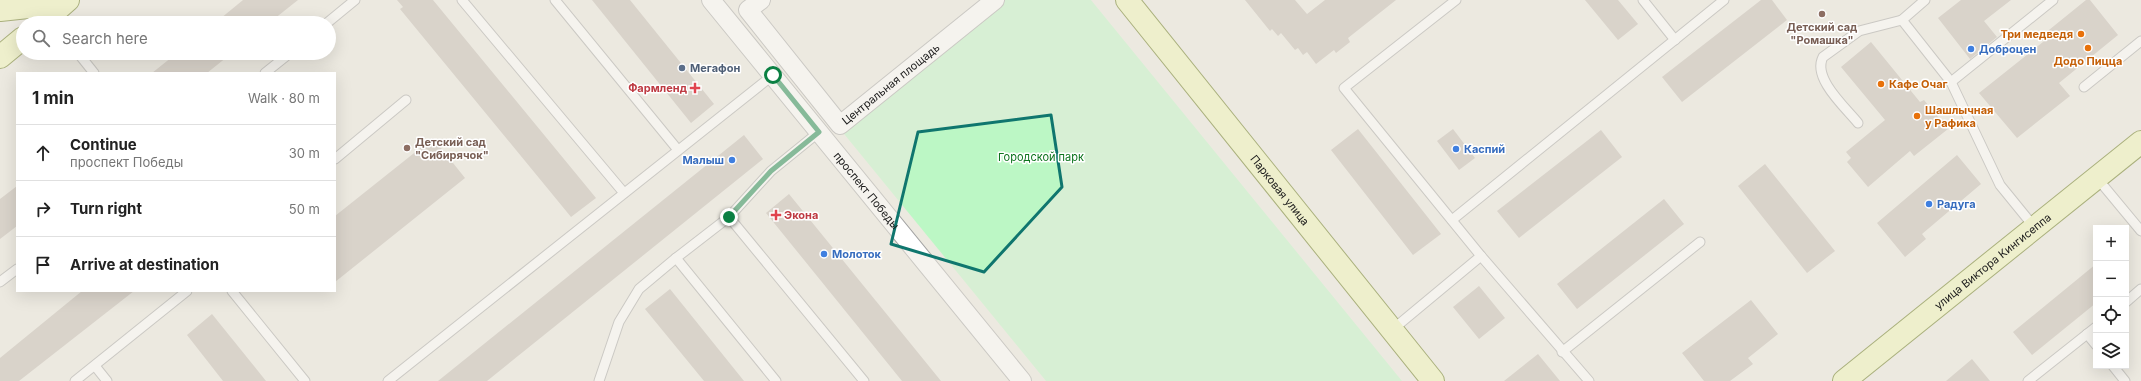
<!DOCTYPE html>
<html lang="en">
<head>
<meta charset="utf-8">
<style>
  :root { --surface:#fff; --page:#f6f6f6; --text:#222; --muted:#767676; --line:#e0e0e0 }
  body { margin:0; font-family:Inter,sans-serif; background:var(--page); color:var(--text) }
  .controls { position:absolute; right:12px; bottom:12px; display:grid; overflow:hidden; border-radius:0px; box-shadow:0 4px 16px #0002 }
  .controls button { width:36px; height:36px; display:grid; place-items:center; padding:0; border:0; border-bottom:1px solid var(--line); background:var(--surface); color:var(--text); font:20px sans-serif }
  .stop { position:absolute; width:12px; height:12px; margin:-9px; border:3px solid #0b8043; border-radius:50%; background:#fff }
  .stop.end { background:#0b8043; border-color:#fff; box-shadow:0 1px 4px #0008 }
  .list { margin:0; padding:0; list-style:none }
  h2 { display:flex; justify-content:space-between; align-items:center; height:52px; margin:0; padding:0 16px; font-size:17px }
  h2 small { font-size:13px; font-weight:400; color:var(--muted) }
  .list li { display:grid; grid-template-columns:26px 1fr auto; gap:12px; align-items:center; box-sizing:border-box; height:56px; padding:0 16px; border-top:1px solid var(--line) }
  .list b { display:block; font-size:15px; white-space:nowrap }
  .list p { margin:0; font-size:13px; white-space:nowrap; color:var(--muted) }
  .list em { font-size:13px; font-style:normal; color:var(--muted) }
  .icon { flex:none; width:22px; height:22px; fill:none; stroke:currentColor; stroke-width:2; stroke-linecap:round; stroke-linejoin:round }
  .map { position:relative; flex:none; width:2141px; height:381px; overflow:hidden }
  .search { position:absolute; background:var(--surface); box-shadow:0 4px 16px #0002; left:16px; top:16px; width:320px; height:44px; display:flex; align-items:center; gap:10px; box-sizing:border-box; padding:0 14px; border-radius:22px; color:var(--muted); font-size:15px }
  .panel { position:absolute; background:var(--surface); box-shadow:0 4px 16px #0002; left:16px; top:72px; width:320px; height:220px; border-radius:0px }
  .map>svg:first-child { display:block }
</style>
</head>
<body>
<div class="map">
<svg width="2141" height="381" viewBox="0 0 2141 381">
  <rect width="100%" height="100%" fill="#ece9e0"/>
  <polygon fill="#bcf7c5" points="1000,0 1091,0 1402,381 1046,381 840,129"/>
  <g fill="#c0b8b0">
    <polygon points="243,0 298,0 269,23 215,23"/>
    <polygon points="397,0 433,0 596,198 571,217 400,9 403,7"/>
    <polygon points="592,0 630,0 714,104 691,123"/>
    <polygon points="1245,0 1295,0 1307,14 1325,0 1396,0 1348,38 1350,42 1336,53 1334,50 1316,64 1307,52 1303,55 1298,48 1295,50 1281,33 1278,36 1272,29 1270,31"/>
    <polygon points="1585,0 1618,0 1638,24 1618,40"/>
    <polygon points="1761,0 1772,0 1787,20 1682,102 1662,77"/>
    <polygon points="1961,0 2011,0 1984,21 1997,37 1970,59 1938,18"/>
    <polygon points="2086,0 2090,0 2118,35 2059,83 2070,96 2017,138 1979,93 2048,38 2044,34"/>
    <polygon points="1871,42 1920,102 1924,100 1948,129 1914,156 1910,151 1868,187 1847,162 1851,158 1846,152 1885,120 1841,67"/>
    <polygon points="177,53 232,53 207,73 152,73"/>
    <polygon points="1358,129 1441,234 1413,255 1331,150"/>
    <polygon points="1453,129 1475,158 1459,170 1437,141"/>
    <polygon points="1601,130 1622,157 1519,238 1497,211"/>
    <polygon points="744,135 763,159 487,381 438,381"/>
    <polygon points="433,138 465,178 335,282 335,216"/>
    <polygon points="1957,155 1981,184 1922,234 1926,239 1905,257 1877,223"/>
    <polygon points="1765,164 1835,251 1807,273 1738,186"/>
    <polygon points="17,186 17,226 0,239 0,199"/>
    <polygon points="789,194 941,381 902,381 766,213"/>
    <polygon points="1664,199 1684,224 1577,309 1557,284"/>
    <polygon points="2096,264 2096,303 2032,355 2013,332"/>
    <polygon points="1479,286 1505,318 1479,339 1453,307"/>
    <polygon points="670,289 744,381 704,381 645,309"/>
    <polygon points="82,291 134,291 19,381 0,381 0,358"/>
    <polygon points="1751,300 1778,334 1748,358 1753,364 1730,381 1704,381 1682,353"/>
    <polygon points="212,314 266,381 223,381 187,335"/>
    <polygon points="1538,354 1560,381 1504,381"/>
    <polygon points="1972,359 1990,381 1946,381"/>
  </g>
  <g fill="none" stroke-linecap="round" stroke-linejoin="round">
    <defs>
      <g id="lane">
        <polyline points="462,0 624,193"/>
        <polyline points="555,0 678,150"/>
        <polyline points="1456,0 1344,88 1481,256 1589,381"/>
        <polyline points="1643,0 1675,40"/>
        <polyline points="1925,0 1902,20 1951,82 2000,185 2035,228"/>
        <polyline points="327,23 355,0"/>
        <polyline points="78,53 94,73"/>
        <polyline points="265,73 290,53"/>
        <polyline points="1951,82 2053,0"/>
        <polyline points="2084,87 2141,41"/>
        <path d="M1858,123C1845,107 1812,78 1823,57L1859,31L1902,20"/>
        <polyline points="335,159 406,100"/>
        <polyline points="2097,178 2141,231"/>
        <polyline points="729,217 771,171 819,132"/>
        <polyline points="1452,220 1724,0"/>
        <polyline points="0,282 17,269"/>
        <polyline points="232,291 305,381"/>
        <polyline points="2126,302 2141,289"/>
        <polyline points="1392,330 1481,256"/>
        <polyline points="2087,334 2096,345"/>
        <polyline points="1562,352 1700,242"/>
        <polyline points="95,366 107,381"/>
        <polyline points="2113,366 2125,381"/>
        <polyline points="75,381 187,291"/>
        <polyline points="388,381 773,75"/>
        <polyline points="599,381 619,322 639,289 676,258"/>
        <polyline points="776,381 676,258 729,217 864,381"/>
        <polyline points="2028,381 2096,327"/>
      </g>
      <g id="street">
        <path id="s1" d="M711,0L1022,381"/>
        <path id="s2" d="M761,0L748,10L840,125L995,0"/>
      </g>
      <g id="secondary">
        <path id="s3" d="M1127,0L1433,381"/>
        <polyline points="0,10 28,7 47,0"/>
        <polyline points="42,23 68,0"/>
        <polyline points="0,57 23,38"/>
        <path id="s4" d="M1844,381L2141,142"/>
      </g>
    </defs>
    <use href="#lane" stroke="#a2a2a2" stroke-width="11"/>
    <use href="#street" stroke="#a2a2a2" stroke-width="20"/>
    <use href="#secondary" stroke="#5a6c07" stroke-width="24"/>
    <use href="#lane" stroke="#fff" stroke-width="9"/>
    <use href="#street" stroke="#fff" stroke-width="18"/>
    <use href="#secondary" stroke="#eff7b3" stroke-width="22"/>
  </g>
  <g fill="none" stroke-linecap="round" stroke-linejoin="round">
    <polyline stroke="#0b8043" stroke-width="5" points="729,217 771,171 819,132 773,75"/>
  </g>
  <path d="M0 0H2141V381H0ZM1051,115L1062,187L984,272L891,244L918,132Z" fill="#ece9e0" fill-opacity=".55" fill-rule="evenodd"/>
  <path fill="none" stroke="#0f766e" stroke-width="3" stroke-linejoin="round" d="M1051,115L1062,187L984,272L891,244L918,132Z"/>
  <g fill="#8d6e63" stroke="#fff" stroke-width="1.5">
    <circle cx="1822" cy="14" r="4"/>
    <circle cx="407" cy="148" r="4"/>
  </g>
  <g fill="#e8710a" stroke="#fff" stroke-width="1.5">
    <circle cx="2081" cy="34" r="4"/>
    <circle cx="2088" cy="48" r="4"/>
    <circle cx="1881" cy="84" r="4"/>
    <circle cx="1917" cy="116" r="4"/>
  </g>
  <g fill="#3f7fe0" stroke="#fff" stroke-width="1.5">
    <circle cx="1971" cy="49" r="4"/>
    <circle cx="1456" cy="149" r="4"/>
    <circle cx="732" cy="160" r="4"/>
    <circle cx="1929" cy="204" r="4"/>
    <circle cx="824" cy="254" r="4"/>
  </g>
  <circle fill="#5c6f8a" stroke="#fff" stroke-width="1.5" cx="682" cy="68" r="4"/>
  <g fill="#e0444e" stroke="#fff" stroke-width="1.5">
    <path d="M693 82h4v4h4v4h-4v4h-4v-4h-4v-4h4z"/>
    <path d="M774 209h4v4h4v4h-4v4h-4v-4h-4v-4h4z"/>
  </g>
  <g text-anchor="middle" stroke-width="3" stroke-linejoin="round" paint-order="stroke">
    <g font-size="11" font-weight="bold" fill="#785e54" stroke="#fff">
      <text x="1822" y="31">Детский сад<tspan x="1822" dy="13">"Ромашка"</tspan></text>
      <text x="415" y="146" text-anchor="start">Детский сад<tspan x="415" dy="13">"Сибирячок"</tspan></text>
    </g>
    <g font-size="11" font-weight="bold" fill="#c56008" stroke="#fff" text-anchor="start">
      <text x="2073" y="38" text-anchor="end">Три медведя</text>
      <text x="2088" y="65" text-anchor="middle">Додо Пицца</text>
      <text x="1889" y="88">Кафе Очаг</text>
      <text x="1925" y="114">Шашлычная<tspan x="1925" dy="13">у Рафика</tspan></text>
    </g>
    <g font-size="11" font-weight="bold" fill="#366cbe" stroke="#fff" text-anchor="start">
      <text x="1979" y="53">Доброцен</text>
      <text x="1464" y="153">Каспий</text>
      <text x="724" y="164" text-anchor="end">Малыш</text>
      <text x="1937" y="208">Радуга</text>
      <text x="832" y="258">Молоток</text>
    </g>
    <g font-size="11" font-weight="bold" fill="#4e5e75" stroke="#fff" text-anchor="start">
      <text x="690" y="72">Мегафон</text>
    </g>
    <g font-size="11" fill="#1b1b1b" stroke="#fff">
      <text dy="4" stroke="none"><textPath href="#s2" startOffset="229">Центральная площадь</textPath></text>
      <text dy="4" stroke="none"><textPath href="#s1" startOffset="246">проспект Победы</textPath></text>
      <text dy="4" stroke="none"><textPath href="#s3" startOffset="244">Парковая улица</textPath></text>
      <text dy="4" stroke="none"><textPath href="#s4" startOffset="191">улица Виктора Кингисеппа</textPath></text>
    </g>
    <g font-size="11" font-weight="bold" fill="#be3a42" stroke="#fff" text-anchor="end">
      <text x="687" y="92">Фармленд</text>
      <text x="784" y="219" text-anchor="start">Экона</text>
    </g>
    <g font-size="11" fill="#0d741d" stroke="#fff">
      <text x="1041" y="161">Городской парк</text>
    </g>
  </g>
</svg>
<div class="controls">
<button>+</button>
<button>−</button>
<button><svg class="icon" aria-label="locate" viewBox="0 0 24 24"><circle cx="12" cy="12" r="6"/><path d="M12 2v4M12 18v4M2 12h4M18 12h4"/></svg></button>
<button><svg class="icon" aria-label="layers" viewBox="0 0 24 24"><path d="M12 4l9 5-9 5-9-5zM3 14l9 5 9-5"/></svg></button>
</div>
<div class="stop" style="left:773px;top:75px"></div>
<div class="stop end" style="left:729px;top:217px"></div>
<div class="search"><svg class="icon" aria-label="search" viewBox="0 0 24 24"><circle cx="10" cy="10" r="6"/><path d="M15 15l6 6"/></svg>Search here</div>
<section class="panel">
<h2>1 min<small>Walk · 80 m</small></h2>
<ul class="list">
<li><svg class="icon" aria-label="ahead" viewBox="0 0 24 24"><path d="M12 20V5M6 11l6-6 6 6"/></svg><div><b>Continue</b><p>проспект Победы</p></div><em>30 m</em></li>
<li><svg class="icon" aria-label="right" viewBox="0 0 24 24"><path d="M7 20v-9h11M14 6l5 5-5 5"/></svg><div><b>Turn right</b></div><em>50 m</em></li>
<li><svg class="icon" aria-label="arrive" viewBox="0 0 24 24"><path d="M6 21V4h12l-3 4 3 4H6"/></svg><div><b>Arrive at destination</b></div></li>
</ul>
</section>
</div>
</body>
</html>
